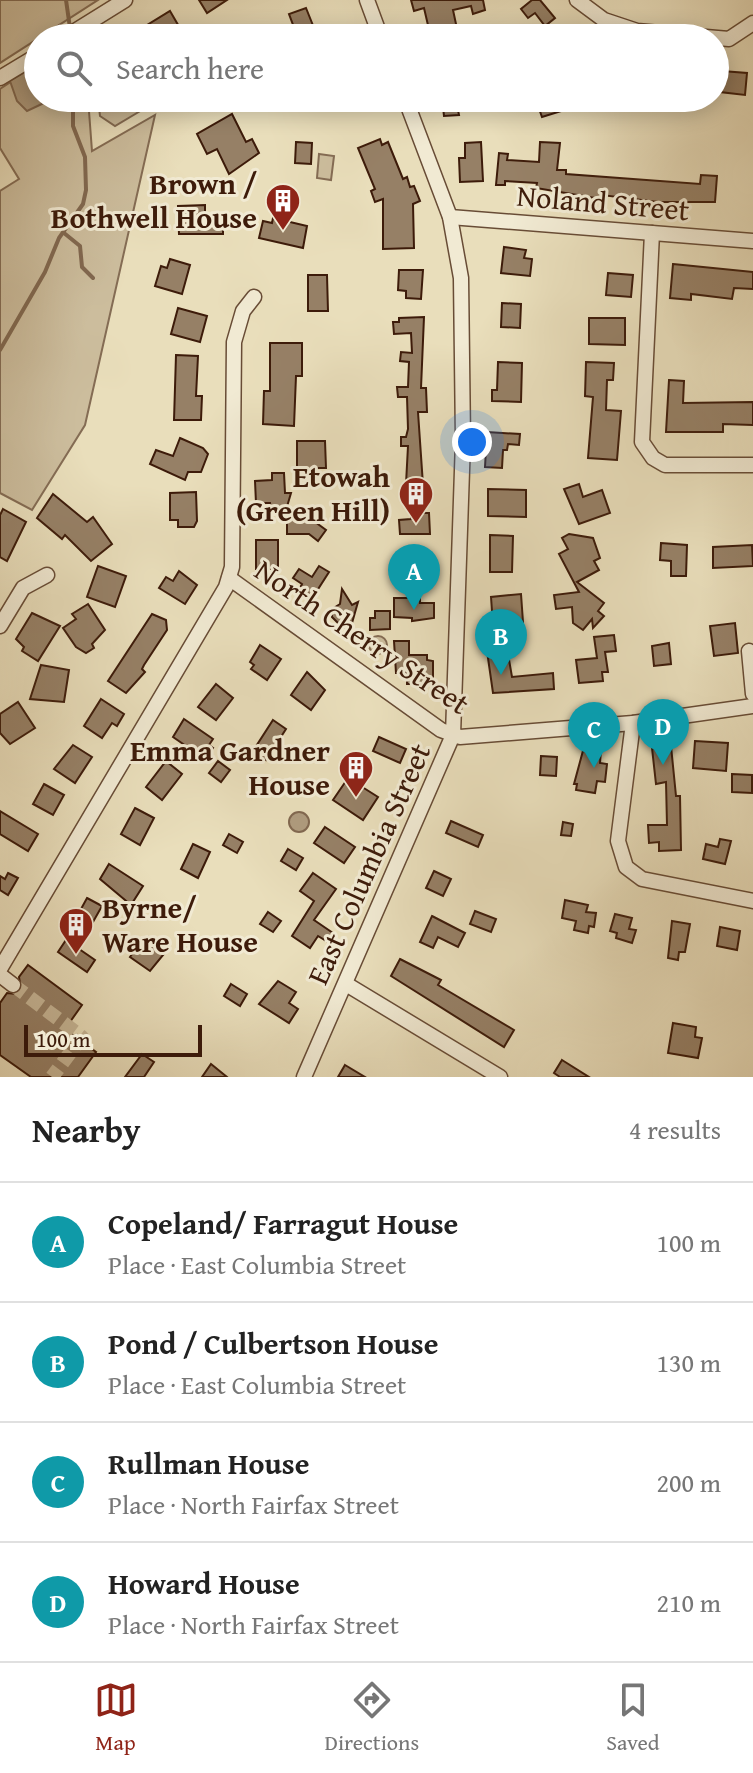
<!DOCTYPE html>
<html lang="en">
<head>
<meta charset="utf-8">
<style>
  :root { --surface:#fff; --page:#f2f2f2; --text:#222; --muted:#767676; --line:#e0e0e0; --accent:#8f2418 }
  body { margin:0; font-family:"Gentium Book Plus",serif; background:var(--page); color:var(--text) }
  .scale { position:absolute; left:24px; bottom:20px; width:178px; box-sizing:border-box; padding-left:8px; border:4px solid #3d1b0a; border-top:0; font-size:22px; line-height:28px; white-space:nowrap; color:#3d1b0a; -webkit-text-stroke:6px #f1ead3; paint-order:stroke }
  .you { position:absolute; left:472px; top:442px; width:28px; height:28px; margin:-20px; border:6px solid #fff; border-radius:50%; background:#1a73e8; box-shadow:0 0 0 12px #1a73e833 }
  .badge { display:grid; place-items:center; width:52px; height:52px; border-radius:50%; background:var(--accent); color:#fff; font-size:26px; font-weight:700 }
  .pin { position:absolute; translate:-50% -66px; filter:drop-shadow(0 2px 4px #0008) }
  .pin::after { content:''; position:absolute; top:42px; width:28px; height:24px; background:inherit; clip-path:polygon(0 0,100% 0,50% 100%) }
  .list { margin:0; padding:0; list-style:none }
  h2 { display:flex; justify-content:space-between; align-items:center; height:104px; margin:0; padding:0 32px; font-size:34px }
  h2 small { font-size:26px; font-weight:400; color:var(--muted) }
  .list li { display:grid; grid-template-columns:52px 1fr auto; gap:24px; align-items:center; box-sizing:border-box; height:120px; padding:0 32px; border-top:2px solid var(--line) }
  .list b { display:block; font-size:30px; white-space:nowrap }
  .list p { margin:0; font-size:26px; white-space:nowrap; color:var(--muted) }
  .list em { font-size:26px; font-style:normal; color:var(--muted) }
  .icon { flex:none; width:44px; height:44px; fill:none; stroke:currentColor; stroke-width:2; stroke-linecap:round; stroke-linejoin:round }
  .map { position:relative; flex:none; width:753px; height:1077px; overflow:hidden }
  .search { position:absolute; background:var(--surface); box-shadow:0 4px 20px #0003; left:24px; right:24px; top:24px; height:88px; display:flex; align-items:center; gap:20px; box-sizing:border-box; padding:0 28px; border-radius:44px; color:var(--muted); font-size:30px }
  .sheet { height:584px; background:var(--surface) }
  nav { display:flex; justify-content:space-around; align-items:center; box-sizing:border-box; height:112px; border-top:2px solid var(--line); background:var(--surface); font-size:22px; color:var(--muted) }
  nav a { display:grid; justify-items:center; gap:4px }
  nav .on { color:var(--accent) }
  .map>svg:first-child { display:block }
</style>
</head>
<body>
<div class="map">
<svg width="753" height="1077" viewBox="0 0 753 1077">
  <rect width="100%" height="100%" fill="#e9debb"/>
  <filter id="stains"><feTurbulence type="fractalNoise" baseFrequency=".0025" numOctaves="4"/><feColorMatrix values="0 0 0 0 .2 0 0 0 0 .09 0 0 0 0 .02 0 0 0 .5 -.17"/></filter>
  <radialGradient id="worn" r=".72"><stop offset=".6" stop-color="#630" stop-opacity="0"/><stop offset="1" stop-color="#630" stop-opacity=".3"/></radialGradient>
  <g fill="#ccbd9d" stroke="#846c54" stroke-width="2">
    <polygon points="0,0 98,0 0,63"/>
    <polygon points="38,64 38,98 88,98 92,151 155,115 85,425 32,510 0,493 0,191 19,179 0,148 0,89"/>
    <polygon points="98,98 142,98 147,107 115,126 100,116"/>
    <polygon points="319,154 334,156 331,180 317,178"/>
    <circle cx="378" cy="645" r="9"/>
  </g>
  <g fill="#af9c7f" stroke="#816850" stroke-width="2">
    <polygon points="35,66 38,98 46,98 46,102 27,111 17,101 10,81"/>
    <circle cx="299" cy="822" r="10"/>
  </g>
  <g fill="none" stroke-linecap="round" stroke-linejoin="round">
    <g stroke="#816850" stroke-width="4">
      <polyline points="66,0 70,28"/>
      <polyline points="64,233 80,246 82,267 93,278"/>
      <polyline points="0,350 45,272 59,238 83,204 86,190 85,157 73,126 73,98"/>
    </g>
  </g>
  <g fill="#968066" stroke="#3d1b0a" stroke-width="2">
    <polygon points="199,0 227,0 207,13"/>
    <polygon points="411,0 483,0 485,10 473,14 471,6 453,10 459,38 431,38 424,8 414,11"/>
    <polygon points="532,0 540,0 555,18 545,26 535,13 528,18 521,9"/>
    <polygon points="306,8 318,38 298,38 289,14"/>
    <polygon points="170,11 181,30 167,38 126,38"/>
    <polygon points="722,71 747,73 745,95 720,92"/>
    <polygon points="442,98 482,98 483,109 458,110 459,115 444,116"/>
    <polygon points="557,98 561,111 542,117 537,103"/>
    <polygon points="232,114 246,142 252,139 259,153 229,174 217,149 207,154 197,134"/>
    <polygon points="380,139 382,145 388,142 403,179 407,177 410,187 414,186 420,201 413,204 414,248 383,249 383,199 375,202 371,191 375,189 358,148"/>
    <polygon points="296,142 312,143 311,164 295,163"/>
    <polygon points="481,142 483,181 460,182 459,158 465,158 465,143"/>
    <polygon points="540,142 560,143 557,170 566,170 566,174 700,184 701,175 717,176 715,202 658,202 602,195 601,199 536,188 537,183 505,181 505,185 496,185 499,153 508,154 507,160 539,162"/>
    <polygon points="205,205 205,216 223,216 223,234 179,234 178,206"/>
    <polygon points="273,218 307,226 303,248 259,238 263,221 272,223"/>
    <polygon points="504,247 526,250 524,258 532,259 530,276 501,273"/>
    <polygon points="170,259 190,265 182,294 155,286 161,266 167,268"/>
    <polygon points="673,264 753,272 753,289 734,288 732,299 691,294 691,300 670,298"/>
    <polygon points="399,270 423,270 421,299 406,298 406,291 398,290"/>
    <polygon points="608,273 633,275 631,297 606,295"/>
    <polygon points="308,275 327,275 328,311 308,311"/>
    <polygon points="502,303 521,304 520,328 501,327"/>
    <polygon points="178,308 207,316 200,342 171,334"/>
    <polygon points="424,317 421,388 426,388 427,412 418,412 423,485 406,484 408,446 401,446 401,437 406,437 408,429 407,397 398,397 397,387 408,387 409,362 400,361 401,352 412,353 411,333 394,334 393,322 399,322 399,318"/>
    <polygon points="589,318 625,318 625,345 589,344"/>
    <polygon points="270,343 302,343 302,376 296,376 294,426 263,424 264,391 270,391"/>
    <polygon points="176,355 198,356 196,396 202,396 201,420 174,420"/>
    <polygon points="498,362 522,363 521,402 492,401 492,390 497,390"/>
    <polygon points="586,362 614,363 613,380 607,380 606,410 621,411 617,460 588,458 593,397 585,396"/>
    <polygon points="669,380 684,381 683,403 753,402 753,425 723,424 723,432 666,432"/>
    <polygon points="487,432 520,434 519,445 508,444 507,450 503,450 502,468 485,467"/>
    <polygon points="180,438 203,448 208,454 201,472 188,472 185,480 150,464 156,450 173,456"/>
    <polygon points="297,441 325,441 326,468 297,468"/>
    <polygon points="272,473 284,473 285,493 291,493 286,510 271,511 270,503 256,503 255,481 272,480"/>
    <polygon points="579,484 583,497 602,490 610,513 579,524 564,489"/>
    <polygon points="488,489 526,490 526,517 488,516"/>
    <polygon points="196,492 197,521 194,527 178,527 178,520 170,520 170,493"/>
    <polygon points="53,494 87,522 93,517 112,544 91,561 65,535 62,539 37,518"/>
    <polygon points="3,509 26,522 7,561 0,557 0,515"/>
    <polygon points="411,513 429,513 430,534 400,534 399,520 411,519"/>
    <polygon points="287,519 311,519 326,530 318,541 309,534 287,534"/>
    <polygon points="569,534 593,538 600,558 594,561 599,570 577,582 604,603 598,611 604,616 593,628 592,619 583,630 573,623 572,607 556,609 554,595 579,592 559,554 568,549 562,538"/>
    <polygon points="490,535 513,536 512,572 490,572"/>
    <rect x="256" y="540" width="22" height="29"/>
    <polygon points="661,543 687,545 686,576 671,576 671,561 660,560"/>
    <polygon points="752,545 753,566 713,568 713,547"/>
    <polygon points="98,566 126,576 115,607 87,597"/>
    <polygon points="319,566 329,572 313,597 300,588 302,584 293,578 299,569 312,577"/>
    <polygon points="179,571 197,585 185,604 159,588 166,577 173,581"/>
    <polygon points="342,589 352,605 358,602 352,623 343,628 332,617 332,609 340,604"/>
    <polygon points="521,594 523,622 493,625 491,597"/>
    <polygon points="411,595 420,595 420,603 434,603 434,618 412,621 412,618 394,617 394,598 411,598"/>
    <polygon points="88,604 105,630 92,644 94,648 86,653 76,647 63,628 76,619 72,614"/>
    <polygon points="375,611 390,611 390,629 370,630 370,618 375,618"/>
    <polygon points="32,613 60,626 38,661 22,651 24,647 16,639"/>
    <polygon points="152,614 166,620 167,630 144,665 142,669 145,672 126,693 108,681"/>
    <polygon points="735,623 738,653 714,656 710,626"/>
    <polygon points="614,635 616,651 605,652 608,672 602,672 603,681 579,683 576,660 597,658 594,637"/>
    <polygon points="394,641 409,641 409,655 427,655 427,660 433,661 433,684 407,684 407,673 396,673"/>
    <polygon points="669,643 671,664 654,666 652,646"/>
    <polygon points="260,645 281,659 267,680 251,669 254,665 250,662"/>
    <polygon points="507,648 512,677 553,673 554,689 493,693 487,651"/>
    <polygon points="41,665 69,670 64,702 30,699"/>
    <polygon points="307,672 325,690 311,710 291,695"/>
    <polygon points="216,684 233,698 216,720 198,707"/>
    <polygon points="101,699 124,714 117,726 112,723 102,738 84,726"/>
    <polygon points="18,702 35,728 10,744 0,733 0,714"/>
    <polygon points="184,719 213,739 209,745 213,748 205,759 173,737"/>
    <polygon points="273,720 286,729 266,760 253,751"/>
    <polygon points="379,737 406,749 400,763 373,751"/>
    <polygon points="695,741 728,743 726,771 693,768"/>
    <polygon points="73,745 92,757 75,783 54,769"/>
    <polygon points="671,746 676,796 680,796 681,850 659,851 659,842 649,843 648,825 667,825 666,782 656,784 652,748"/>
    <polygon points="584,747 601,750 600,763 607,764 605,782 597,781 595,793 576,790 577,784 574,784"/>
    <polygon points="541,756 557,757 556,776 540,775"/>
    <polygon points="166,761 182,774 162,800 146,787"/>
    <polygon points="218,761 230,770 221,782 209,773"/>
    <polygon points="732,774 752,775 752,793 732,792"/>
    <polygon points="348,778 378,797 363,820 333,800"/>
    <polygon points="44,784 64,795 53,815 33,804"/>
    <polygon points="135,808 154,818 140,845 121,834"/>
    <polygon points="0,811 38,834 28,851 0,834"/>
    <polygon points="451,821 483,835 478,847 446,833"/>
    <polygon points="563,822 573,824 571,836 561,835"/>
    <polygon points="325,827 355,847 344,863 314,843"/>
    <polygon points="229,834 243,842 237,853 223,845"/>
    <polygon points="720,839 731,841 725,864 703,859 706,844 718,847"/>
    <polygon points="193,844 210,852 198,878 181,869"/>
    <polygon points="288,849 303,858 296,870 281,861"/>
    <polygon points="109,864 143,886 131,905 100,879"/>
    <polygon points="434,871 451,879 443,896 426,888"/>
    <polygon points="8,873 18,878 8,895 0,890 0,876 5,879"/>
    <polygon points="313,873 336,889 314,920 333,933 328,942 318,936 310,948 292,936 314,901 300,891"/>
    <polygon points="87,898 102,906 89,929 75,920"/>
    <polygon points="565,900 588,905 586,912 596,913 594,927 589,926 588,933 574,930 576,921 562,918"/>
    <polygon points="475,911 496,919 491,932 470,924"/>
    <polygon points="268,912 281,921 273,932 260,924"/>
    <polygon points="615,914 632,918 629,929 636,930 632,943 616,938 617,933 610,931"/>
    <polygon points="432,916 465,933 458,947 438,937 433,948 420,942"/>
    <polygon points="672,921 690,924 685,952 679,952 678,960 668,958"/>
    <polygon points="720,927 740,931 737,950 717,946"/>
    <polygon points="149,937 168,949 150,971 130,957 140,943 144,945"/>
    <polygon points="66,940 95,960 87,972 58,952"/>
    <polygon points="400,959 441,980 438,985 514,1030 504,1047 391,976"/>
    <polygon points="28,965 82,1005 65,1029 96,1052 78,1077 31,1077 0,1055 0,1003 7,993 16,994 21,990 19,977"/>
    <polygon points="278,981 296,992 289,1003 298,1009 289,1023 259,1004"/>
    <polygon points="231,984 247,994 240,1006 224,996"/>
    <polygon points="673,1023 696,1027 695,1037 702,1038 698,1058 668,1053"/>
    <polygon points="142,1054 154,1062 144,1077 125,1077"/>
    <polygon points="562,1060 589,1077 560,1077 554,1073"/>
    <polygon points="211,1064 227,1077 202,1077"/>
    <polygon points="345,1065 365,1077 338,1077"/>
  </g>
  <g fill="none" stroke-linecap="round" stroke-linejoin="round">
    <polyline stroke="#c7b798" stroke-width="14" stroke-dasharray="14 7" stroke-linecap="butt" points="13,985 82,1037 52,1077"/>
    <defs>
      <g id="minor">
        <polyline points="367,0 381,38"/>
        <polyline points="577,0 604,20 637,31 729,39 753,23"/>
        <polyline points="64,38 125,0"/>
        <polyline points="0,78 38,55"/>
        <polyline points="450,217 753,241"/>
        <polyline points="652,233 642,442 653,458 665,465 753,465"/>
        <polyline points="229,578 441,730 460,737 633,723 753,706"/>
        <polyline points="0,626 23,588 47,575"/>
        <polyline points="749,651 753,694"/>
        <polyline points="633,723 618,841 626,867 642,879 753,901"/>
        <polyline points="0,969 226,587 232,567 234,342 243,311 254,297"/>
        <polyline points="0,975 13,985"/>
        <polyline points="346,984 500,1077"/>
        <polyline points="304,1077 453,735 463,441 461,278 450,217 405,98"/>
      </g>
    </defs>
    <use href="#minor" stroke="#684c36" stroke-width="17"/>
    <use href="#minor" stroke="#f1ead3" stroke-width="14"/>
  </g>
  <defs>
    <symbol id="building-pin" viewBox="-11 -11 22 30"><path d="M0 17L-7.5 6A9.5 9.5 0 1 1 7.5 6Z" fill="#8f2418" stroke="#f1ead3"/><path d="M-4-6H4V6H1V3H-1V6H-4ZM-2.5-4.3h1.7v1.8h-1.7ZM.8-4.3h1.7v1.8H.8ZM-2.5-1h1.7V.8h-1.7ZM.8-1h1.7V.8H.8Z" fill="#fff"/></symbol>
  </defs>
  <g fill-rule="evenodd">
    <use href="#building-pin" x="263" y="181" width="40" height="54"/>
    <use href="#building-pin" x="396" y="474" width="40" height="54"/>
    <use href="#building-pin" x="336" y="748" width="40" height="54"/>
    <use href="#building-pin" x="56" y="905" width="40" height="54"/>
  </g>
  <g text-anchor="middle" stroke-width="6" stroke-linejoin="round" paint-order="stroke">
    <g font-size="30" font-weight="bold" fill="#3d1b0a" stroke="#f1ead3" text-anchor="end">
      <text x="257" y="194">Brown /<tspan x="257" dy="34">Bothwell House</tspan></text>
      <text x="390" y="487">Etowah<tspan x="390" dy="34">(Green Hill)</tspan></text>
      <text x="330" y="761">Emma Gardner<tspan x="330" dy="34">House</tspan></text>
      <text x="102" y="918" text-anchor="start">Byrne/<tspan x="102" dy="34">Ware House</tspan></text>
    </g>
    <g font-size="30" fill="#3d1b0a" stroke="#f1ead3">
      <text transform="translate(603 203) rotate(5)" y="10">Noland Street</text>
      <text transform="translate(362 637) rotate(34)" y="10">North Cherry Street</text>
      <text transform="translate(369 864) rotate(-66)" y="10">East Columbia Street</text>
    </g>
  </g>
  <rect width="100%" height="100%" filter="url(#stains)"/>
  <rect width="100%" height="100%" fill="url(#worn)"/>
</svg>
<div class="scale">100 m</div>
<div class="you"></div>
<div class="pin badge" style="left:414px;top:610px;background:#0f9aa8">A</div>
<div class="pin badge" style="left:501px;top:675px;background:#0f9aa8">B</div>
<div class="pin badge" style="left:594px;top:768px;background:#0f9aa8">C</div>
<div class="pin badge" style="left:663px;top:765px;background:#0f9aa8">D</div>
<div class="search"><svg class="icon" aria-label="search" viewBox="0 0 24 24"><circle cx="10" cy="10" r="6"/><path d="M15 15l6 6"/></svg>Search here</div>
</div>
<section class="sheet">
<h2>Nearby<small>4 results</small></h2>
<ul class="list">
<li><span class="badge" style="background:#0f9aa8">A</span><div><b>Copeland/ Farragut House</b><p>Place · East Columbia Street</p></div><em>100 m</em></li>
<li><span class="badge" style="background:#0f9aa8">B</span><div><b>Pond / Culbertson House</b><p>Place · East Columbia Street</p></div><em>130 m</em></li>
<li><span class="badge" style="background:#0f9aa8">C</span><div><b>Rullman House</b><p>Place · North Fairfax Street</p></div><em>200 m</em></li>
<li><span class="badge" style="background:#0f9aa8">D</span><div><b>Howard House</b><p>Place · North Fairfax Street</p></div><em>210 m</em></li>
</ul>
</section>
<nav>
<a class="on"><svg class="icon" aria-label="map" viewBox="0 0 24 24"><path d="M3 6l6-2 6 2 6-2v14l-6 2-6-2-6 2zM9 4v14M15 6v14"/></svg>Map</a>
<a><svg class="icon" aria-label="directions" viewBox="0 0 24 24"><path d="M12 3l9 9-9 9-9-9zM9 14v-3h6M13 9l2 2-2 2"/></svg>Directions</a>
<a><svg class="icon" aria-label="saved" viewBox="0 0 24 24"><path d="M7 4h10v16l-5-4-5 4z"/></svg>Saved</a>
</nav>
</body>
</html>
